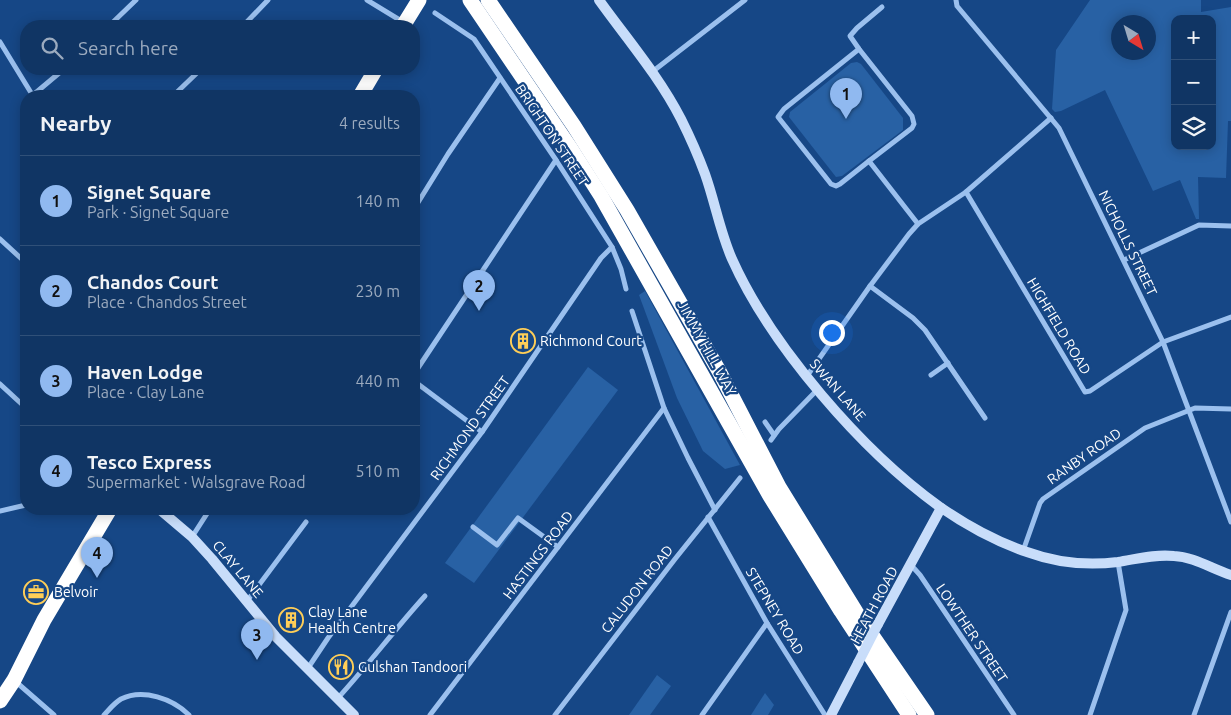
<!DOCTYPE html>
<html lang="en">
<head>
<meta charset="utf-8">
<style>
  :root { --surface:#103564; --page:#1e406d; --text:#f1f3f6; --muted:#9cabbf; --line:#305078; --accent:#90b9f0 }
  body { margin:0; font-family:Ubuntu,sans-serif; background:var(--page); color:var(--text) }
  .controls { position:absolute; right:15px; top:15px; display:grid; overflow:hidden; border-radius:10px; box-shadow:0 2px 12px #0003 }
  .controls button { width:45px; height:45px; display:grid; place-items:center; padding:0; border:0; border-bottom:1px solid var(--line); background:var(--surface); color:var(--text); font:25px sans-serif }
  .compass { position:absolute; left:1111px; top:15px; width:45px; height:45px; border-radius:50%; background:var(--surface); box-shadow:0 2px 12px #0003; rotate:142deg }
  .you { position:absolute; left:831px; top:332px; width:18px; height:18px; margin:-12px; border:4px solid #fff; border-radius:50%; background:#1a73e8; box-shadow:0 0 0 8px #1a73e833 }
  .badge { display:grid; place-items:center; width:32px; height:32px; border-radius:50%; background:var(--accent); color:#111; font-size:16px; font-weight:700 }
  .pin { position:absolute; translate:-50% -41px; filter:drop-shadow(0 1px 2px #0008) }
  .pin::after { content:''; position:absolute; top:26px; width:18px; height:15px; background:inherit; clip-path:polygon(0 0,100% 0,50% 100%) }
  .list { margin:0; padding:0; list-style:none }
  h2 { display:flex; justify-content:space-between; align-items:center; height:65px; margin:0; padding:0 20px; font-size:21px }
  h2 small { font-size:16px; font-weight:400; color:var(--muted) }
  .list li { display:grid; grid-template-columns:32px 1fr auto; gap:15px; align-items:center; box-sizing:border-box; height:90px; padding:0 20px; border-top:1px solid var(--line) }
  .list b { display:block; font-size:19px; white-space:nowrap }
  .list p { margin:0; font-size:16px; white-space:nowrap; color:var(--muted) }
  .list em { font-size:16px; font-style:normal; color:var(--muted) }
  .icon { flex:none; width:28px; height:28px; fill:none; stroke:currentColor; stroke-width:2; stroke-linecap:round; stroke-linejoin:round }
  .map { position:relative; flex:none; width:1231px; height:715px; overflow:hidden }
  .search { position:absolute; background:var(--surface); box-shadow:0 2px 12px #0003; left:20px; top:20px; width:400px; height:55px; display:flex; align-items:center; gap:12px; box-sizing:border-box; padding:0 18px; border-radius:20px; color:var(--muted); font-size:19px }
  .panel { position:absolute; background:var(--surface); box-shadow:0 2px 12px #0003; left:20px; top:90px; width:400px; height:425px; border-radius:20px }
  .map>svg:first-child { display:block }
</style>
</head>
<body>
<div class="map">
<svg width="1231" height="715" viewBox="0 0 1231 715">
  <rect width="100%" height="100%" fill="#164786"/>
  <g fill="#2861a4" fill-rule="evenodd">
    <path d="M1090,0H1201V12L1231,7V121H1228L1226,178L1198,177L1199,219H1196L1180,180L1153,191L1105,90L1061,111L1055,112L1052,109L1056,50ZM1175,19H1212V146H1175ZM1118,22H1148V52H1118Z"/>
    <polygon points="857,62 861,64 903,118 903,130 842,176 836,177 789,117 790,112 851,63"/>
    <polygon points="645,291 740,465 725,469 703,451 677,398 639,295"/>
    <polygon points="588,367 618,390 474,583 445,563"/>
    <polygon points="657,675 671,686 650,715 629,715"/>
    <polygon points="765,693 774,705 768,715 751,715"/>
  </g>
  <g fill="none" stroke-linecap="round" stroke-linejoin="round">
    <g stroke="#9bc0ee" stroke-width="5">
      <polyline points="367,0 403,22"/>
      <polyline points="956,0 957,6 1059,128 1163,342 1231,522"/>
      <polyline points="435,13 474,39 556,160 612,247 621,269 626,289"/>
      <polyline points="109,26 136,0"/>
      <polyline points="243,26 268,0"/>
      <polyline points="0,42 33,96"/>
      <polyline points="859,49 784,109 778,117 831,184 836,186 840,184 869,161 918,224"/>
      <polyline points="652,72 745,0"/>
      <polyline points="33,95 64,69"/>
      <polyline points="173,96 201,69"/>
      <polyline points="869,161 912,128 914,124 912,116 859,49 850,36 857,28 882,7"/>
      <polyline points="966,192 1085,392 1090,391 1163,342 1231,317"/>
      <polyline points="414,209 448,154 500,78"/>
      <polyline points="0,239 26,263"/>
      <polyline points="1124,260 1199,225 1231,226"/>
      <polyline points="870,286 913,318 925,330 985,418"/>
      <polyline points="632,311 664,408 688,458 715,510"/>
      <polyline points="414,374 556,160"/>
      <polyline points="931,375 948,363"/>
      <polyline points="807,376 870,286 909,234 918,224 966,192 1051,118"/>
      <polyline points="414,381 482,432"/>
      <polyline points="0,384 26,408"/>
      <polyline points="765,422 774,435"/>
      <polyline points="771,440 779,429 818,389"/>
      <polyline points="0,511 26,505"/>
      <polyline points="708,517 767,623 825,715"/>
      <polyline points="473,527 497,545 518,518 558,547"/>
      <polyline points="192,537 210,509"/>
      <polyline points="1023,551 1040,503 1043,499 1145,428 1195,408 1231,409"/>
      <polyline points="911,565 920,575 1014,715"/>
      <polyline points="247,601 306,522"/>
      <polyline points="308,668 328,638 482,432 601,258 612,247"/>
      <polyline points="15,681 54,715"/>
      <path d="M338,698C368,665 395,629 425,596"/>
      <path d="M104,715C109,710 114,703 121,699C143,688 173,699 189,715"/>
      <polyline points="430,715 664,408"/>
      <polyline points="555,715 675,559 740,478"/>
      <polyline points="702,715 767,623"/>
      <polyline points="1090,715 1126,610 1118,562"/>
      <polyline points="1194,715 1231,612"/>
    </g>
    <g stroke="#c8ddfa" stroke-width="10">
      <path d="M599,0C627,39 659,76 681,119C690,137 698,155 705,174C715,202 720,232 732,259C771,346 862,451 940,507C966,525 997,542 1027,552C1057,563 1086,566 1118,562C1137,559 1155,554 1174,556C1194,557 1212,569 1231,575"/>
      <polyline points="159,509 192,537 212,559 276,637 354,715"/>
      <polyline points="878,624 941,508"/>
      <polyline points="831,715 858,663"/>
    </g>
    <g stroke="#fff" stroke-width="15">
      <polyline points="470,0 571,149 601,196 770,496 841,611 909,715"/>
      <polyline points="488,0 574,126 627,210 719,371 779,487 856,612 927,715"/>
      <polyline points="403,26 419,0"/>
      <polyline points="360,96 376,69"/>
      <polyline points="0,701 14,680 44,620 110,509"/>
    </g>
    <polyline stroke="#c8ddfa" stroke-width="10" points="858,663 878,624"/>
  </g>
  <defs>
    <symbol id="building-ring" viewBox="-11 -11 22 22"><circle r="9.5" fill="#164786" stroke="#ffce57" stroke-width="1.5"/><path d="M-4-6H4V6H1V3H-1V6H-4ZM-2.5-4.3h1.7v1.8h-1.7ZM.8-4.3h1.7v1.8H.8ZM-2.5-1h1.7V.8h-1.7ZM.8-1h1.7V.8H.8Z" fill="#ffce57"/></symbol>
    <symbol id="office-ring" viewBox="-11 -11 22 22"><circle r="9.5" fill="#164786" stroke="#ffce57" stroke-width="1.5"/><path d="M-6-3h4V-5.5h4V-3h4V5H-6ZM-1-4.5V-3h2v-1.5ZM-6 0V1H6V0Z" fill="#ffce57"/></symbol>
    <symbol id="restaurant-ring" viewBox="-11 -11 22 22"><circle r="9.5" fill="#164786" stroke="#ffce57" stroke-width="1.5"/><path d="M-5-6h1v4h1v-4h1v4h1v-4h1v5L-1.5 .5V6h-2V.5L-5-1ZM5-6V6H3V1.5H1.5Q1.5-4 5-6Z" fill="#ffce57"/></symbol>
  </defs>
  <g fill-rule="evenodd">
    <use href="#building-ring" x="509" y="327" width="28" height="28"/>
    <use href="#office-ring" x="22" y="578" width="28" height="28"/>
    <use href="#building-ring" x="277" y="606" width="28" height="28"/>
    <use href="#restaurant-ring" x="327" y="653" width="28" height="28"/>
  </g>
  <g text-anchor="middle" stroke-width="4.5" stroke-linejoin="round" paint-order="stroke">
    <g font-size="14" fill="#fff" stroke="#164786">
      <text transform="translate(552 135) rotate(56)" y="5">BRIGHTON STREET</text>
      <text transform="translate(1128 243) rotate(64)" y="5">NICHOLLS STREET</text>
      <text transform="translate(1059 326) rotate(59)" y="5">HIGHFIELD ROAD</text>
      <text transform="translate(707 348) rotate(61)" y="5">JIMMY HILL WAY</text>
      <text transform="translate(838 390) rotate(49)" y="5">SWAN LANE</text>
      <text transform="translate(470 428) rotate(-54)" y="5">RICHMOND STREET</text>
      <text transform="translate(1084 456) rotate(-35)" y="5">RANBY ROAD</text>
      <text transform="translate(538 555) rotate(-53)" y="5">HASTINGS ROAD</text>
      <text transform="translate(238 569) rotate(50)" y="5">CLAY LANE</text>
      <text transform="translate(637 589) rotate(-52)" y="5">CALUDON ROAD</text>
      <text transform="translate(874 605) rotate(-62)" y="5">HEATH ROAD</text>
      <text transform="translate(775 611) rotate(59)" y="5">STEPNEY ROAD</text>
      <text transform="translate(972 633) rotate(56)" y="5">LOWTHER STREET</text>
    </g>
    <g font-size="14" fill="#fff" stroke="#164786" text-anchor="start">
      <text x="540" y="346">Richmond Court</text>
      <text x="54" y="597">Belvoir</text>
      <text x="308" y="617">Clay Lane<tspan x="308" dy="16">Health Centre</tspan></text>
      <text x="358" y="672">Gulshan Tandoori</text>
    </g>
  </g>
</svg>
<div class="controls">
<button>+</button>
<button>−</button>
<button><svg class="icon" aria-label="layers" viewBox="0 0 24 24"><path d="M12 4l9 5-9 5-9-5zM3 14l9 5 9-5"/></svg></button>
</div>
<svg class="compass" viewBox="-18 -18 36 36"><path d="M0-13l5 13h-10z" fill="#e53935"/><path d="M0 13l5-13h-10z" fill="#9cabbf"/></svg>
<div class="you"></div>
<div class="pin badge" style="left:846px;top:119px">1</div>
<div class="pin badge" style="left:479px;top:311px">2</div>
<div class="pin badge" style="left:257px;top:660px">3</div>
<div class="pin badge" style="left:97px;top:578px">4</div>
<div class="search"><svg class="icon" aria-label="search" viewBox="0 0 24 24"><circle cx="10" cy="10" r="6"/><path d="M15 15l6 6"/></svg>Search here</div>
<section class="panel">
<h2>Nearby<small>4 results</small></h2>
<ul class="list">
<li><span class="badge">1</span><div><b>Signet Square</b><p>Park · Signet Square</p></div><em>140 m</em></li>
<li><span class="badge">2</span><div><b>Chandos Court</b><p>Place · Chandos Street</p></div><em>230 m</em></li>
<li><span class="badge">3</span><div><b>Haven Lodge</b><p>Place · Clay Lane</p></div><em>440 m</em></li>
<li><span class="badge">4</span><div><b>Tesco Express</b><p>Supermarket · Walsgrave Road</p></div><em>510 m</em></li>
</ul>
</section>
</div>
</body>
</html>
